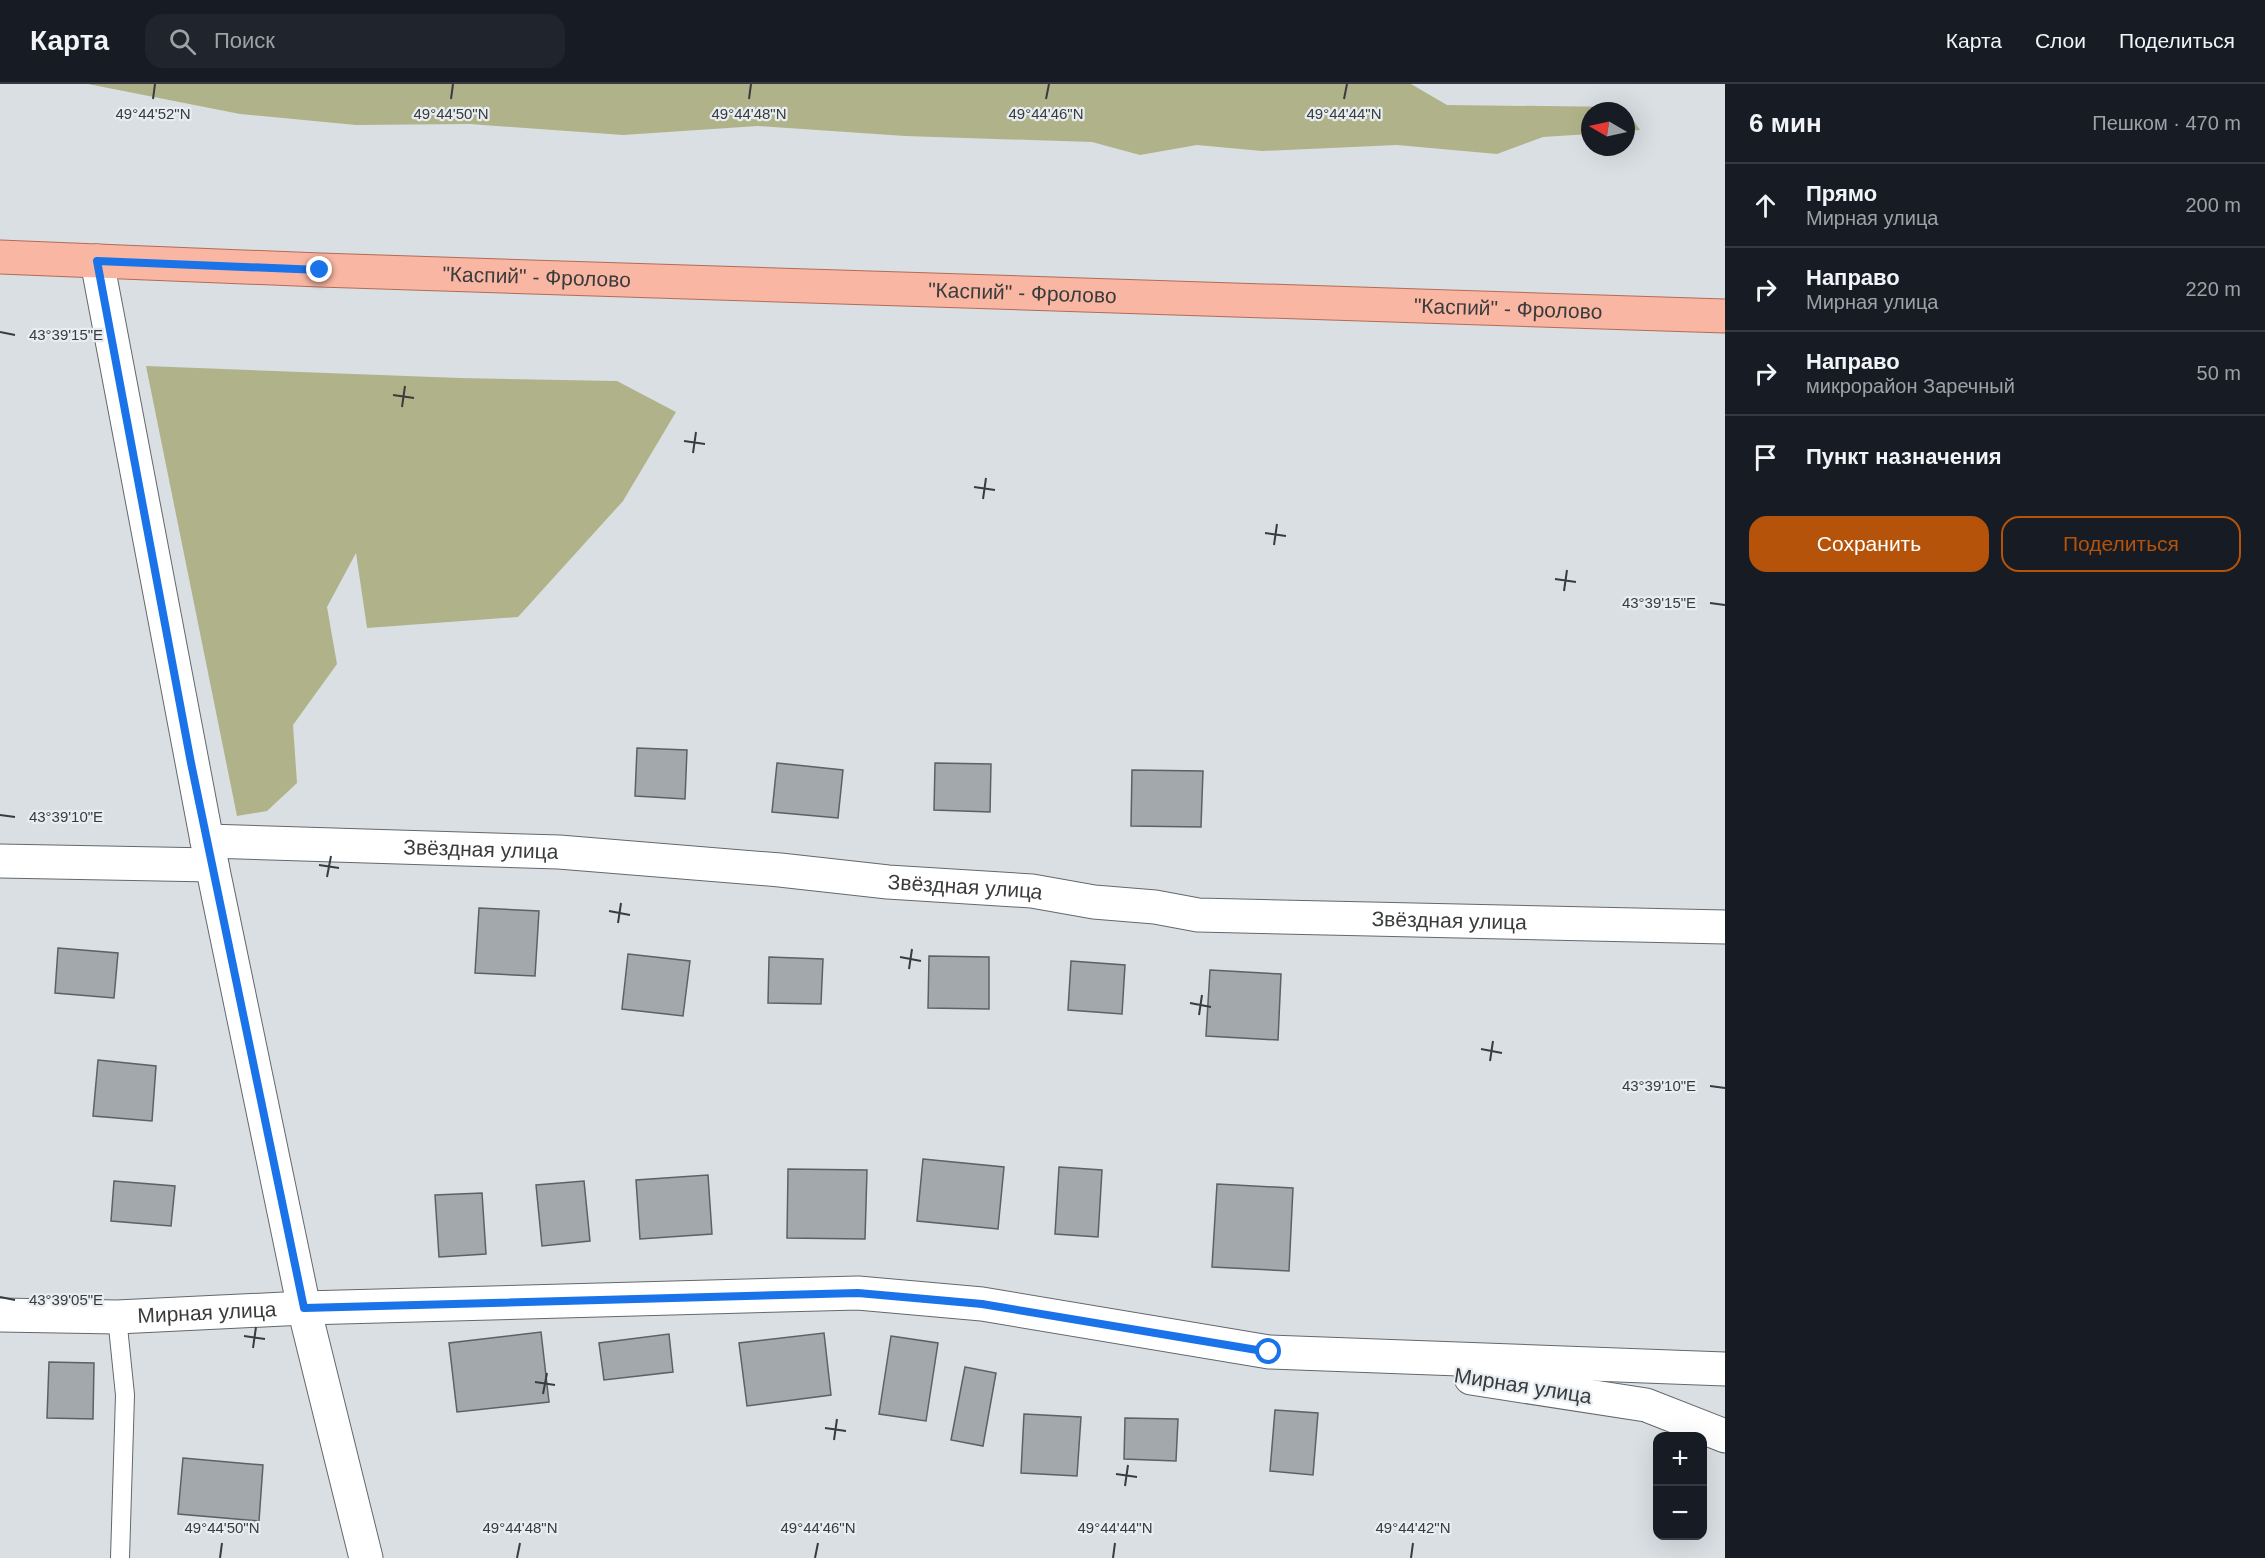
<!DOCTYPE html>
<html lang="ru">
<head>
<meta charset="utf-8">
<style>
  :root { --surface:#171b24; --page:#20242c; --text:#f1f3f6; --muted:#9ea1a6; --line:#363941; --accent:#b45309 }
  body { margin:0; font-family:Arial,sans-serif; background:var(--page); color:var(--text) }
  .controls { position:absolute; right:18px; bottom:18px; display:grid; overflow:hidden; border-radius:12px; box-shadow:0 6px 24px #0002 }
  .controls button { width:54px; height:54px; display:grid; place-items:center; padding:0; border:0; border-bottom:2px solid var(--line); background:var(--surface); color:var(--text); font:30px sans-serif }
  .compass { position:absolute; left:1581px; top:18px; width:54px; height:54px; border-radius:50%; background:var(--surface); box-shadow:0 6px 24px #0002; rotate:279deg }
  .stop { position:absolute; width:18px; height:18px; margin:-14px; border:4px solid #1a73e8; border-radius:50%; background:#fff }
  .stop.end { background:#1a73e8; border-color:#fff; box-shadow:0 2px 6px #0008 }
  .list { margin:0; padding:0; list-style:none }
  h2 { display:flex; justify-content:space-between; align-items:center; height:78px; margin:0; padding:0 24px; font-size:26px }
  h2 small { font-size:20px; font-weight:400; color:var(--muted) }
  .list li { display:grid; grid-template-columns:39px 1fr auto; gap:18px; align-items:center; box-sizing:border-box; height:84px; padding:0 24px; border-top:2px solid var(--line) }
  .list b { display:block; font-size:22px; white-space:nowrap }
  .list p { margin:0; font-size:20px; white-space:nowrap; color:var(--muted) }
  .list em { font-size:20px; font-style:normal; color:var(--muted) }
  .actions { display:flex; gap:12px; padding:18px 24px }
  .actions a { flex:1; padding:14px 0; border:2px solid var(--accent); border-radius:18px; text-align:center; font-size:21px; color:var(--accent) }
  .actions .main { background:var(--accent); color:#fff }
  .icon { flex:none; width:33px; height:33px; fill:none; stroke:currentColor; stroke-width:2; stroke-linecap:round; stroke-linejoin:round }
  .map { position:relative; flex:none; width:1725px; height:1474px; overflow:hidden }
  header { display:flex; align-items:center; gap:36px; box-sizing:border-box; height:84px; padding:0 30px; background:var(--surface); border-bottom:2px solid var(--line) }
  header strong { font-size:28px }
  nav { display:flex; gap:33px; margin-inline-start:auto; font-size:21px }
  .search { width:420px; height:54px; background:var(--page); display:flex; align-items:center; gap:15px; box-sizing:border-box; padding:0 21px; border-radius:18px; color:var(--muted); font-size:22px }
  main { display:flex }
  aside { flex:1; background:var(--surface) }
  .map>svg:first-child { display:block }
</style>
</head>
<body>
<header>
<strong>Карта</strong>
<div class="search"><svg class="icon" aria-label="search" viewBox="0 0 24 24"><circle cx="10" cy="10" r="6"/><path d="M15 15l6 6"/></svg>Поиск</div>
<nav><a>Карта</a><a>Слои</a><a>Поделиться</a></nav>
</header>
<main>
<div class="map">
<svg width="1725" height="1474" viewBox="0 0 1725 1474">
  <rect width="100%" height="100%" fill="#dadfe4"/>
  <g fill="#b0b389">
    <polygon points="88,0 1411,0 1447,21 1624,23 1640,46 1626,47 1626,27 1590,27 1590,50 1543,53 1497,70 1397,61 1262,67 1197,61 1140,71 1092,58 905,52 758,42 623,51 470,40 356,41 240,30"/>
    <polygon points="146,282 460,294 617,297 676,328 623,417 518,533 367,544 356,469 327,523 337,580 293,641 297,699 267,727 237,732"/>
  </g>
  <g fill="#a3a8ac" stroke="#5c6164" stroke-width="1.5">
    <polygon points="637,664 687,666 685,715 635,712"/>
    <polygon points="777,679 843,686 838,734 772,728"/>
    <polygon points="935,679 991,680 990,728 934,726"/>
    <polygon points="1132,686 1203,687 1201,743 1131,742"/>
    <polygon points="479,824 539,827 535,892 475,889"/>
    <polygon points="58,864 118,869 114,914 55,909"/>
    <polygon points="628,870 690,877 683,932 622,925"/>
    <polygon points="929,872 989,873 989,925 928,924"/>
    <polygon points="769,873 823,875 821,920 768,919"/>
    <polygon points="1071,877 1125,881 1122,930 1068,926"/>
    <polygon points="1210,886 1281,890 1278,956 1206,952"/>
    <polygon points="98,976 156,982 152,1037 93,1032"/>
    <polygon points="923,1075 1004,1083 998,1145 917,1137"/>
    <polygon points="1059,1083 1102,1086 1098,1153 1055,1150"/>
    <polygon points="788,1085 867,1086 865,1155 787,1154"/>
    <polygon points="708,1091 712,1150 640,1155 636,1096"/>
    <polygon points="114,1097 175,1102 171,1142 111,1137"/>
    <polygon points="584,1097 590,1157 542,1162 536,1101"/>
    <polygon points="1217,1100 1293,1104 1289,1187 1212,1183"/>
    <polygon points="482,1109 486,1170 439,1173 435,1111"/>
    <polygon points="541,1248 549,1318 457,1328 449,1259"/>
    <polygon points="824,1249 831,1311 747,1322 739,1259"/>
    <polygon points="669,1250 673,1288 604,1296 599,1259"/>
    <polygon points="891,1252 938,1259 926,1337 879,1330"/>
    <polygon points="49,1278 94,1279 93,1335 47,1334"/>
    <polygon points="965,1283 996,1289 983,1362 951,1356"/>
    <polygon points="1275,1326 1318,1329 1313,1391 1270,1387"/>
    <polygon points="1024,1330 1081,1333 1077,1392 1021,1389"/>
    <polygon points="1125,1334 1178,1335 1176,1377 1124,1375"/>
    <polygon points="183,1374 263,1381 259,1437 178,1430"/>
  </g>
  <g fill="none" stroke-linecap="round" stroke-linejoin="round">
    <defs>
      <polyline id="lane" points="117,1233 125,1311 120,1474"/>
      <g id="street">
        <polyline points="97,177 207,757 304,1224 366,1474"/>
        <path id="s1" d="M207,757L559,768L780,786L888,798L1032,807L1094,818L1155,823L1198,831L1725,843"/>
        <polyline points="0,777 212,781"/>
        <path id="s2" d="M0,1231L117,1233L304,1224L858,1209L982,1220L1269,1268L1725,1285"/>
        <polyline points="1471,1294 1646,1321 1725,1352"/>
      </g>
      <g id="primary">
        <path id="s3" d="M0,173L320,186L1725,232"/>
      </g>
    </defs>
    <use href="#lane" stroke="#63686c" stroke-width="20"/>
    <use href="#street" stroke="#63686c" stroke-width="35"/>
    <use href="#primary" stroke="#b36b56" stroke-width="35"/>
    <use href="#lane" stroke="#fff" stroke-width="18"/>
    <use href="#street" stroke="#fff" stroke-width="33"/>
    <use href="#primary" stroke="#f9b6a2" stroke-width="33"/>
  </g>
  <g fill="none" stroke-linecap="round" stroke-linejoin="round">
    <polyline stroke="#1a73e8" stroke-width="8" points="320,186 97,177 191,679 304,1224 858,1209 982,1220 1269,1268"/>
  </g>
  <path fill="none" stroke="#393b3d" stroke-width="2" d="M153,15L155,0M451,15L453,0M749,15L751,0M1046,15L1049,0M1344,15L1347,0M0,248L15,251M393,311L414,314M402,323L405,302M684,357L705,360M693,369L696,348M974,403L995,406M983,415L986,394M1265,449L1286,452M1274,461L1277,440M1555,495L1576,498M1564,507L1567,486M1710,519L1725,521M0,731L15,733M319,781L339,784M327,793L331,772M609,827L630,831M618,839L621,819M900,873L921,877M909,885L912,865M1190,919L1211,923M1199,931L1202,911M1481,965L1502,969M1490,977L1493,957M1710,1002L1725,1004M0,1213L15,1216M244,1252L265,1255M253,1264L256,1243M535,1298L555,1301M543,1310L547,1289M825,1344L846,1347M834,1356L837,1335M1116,1390L1137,1393M1125,1402L1128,1381M220,1474L222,1459M517,1474L520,1459M815,1474L818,1459M1113,1474L1115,1459M1411,1474L1413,1459"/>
  <g text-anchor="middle" stroke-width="4.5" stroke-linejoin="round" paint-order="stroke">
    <g font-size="21" fill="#393b3d" stroke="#e7edf1">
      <text dy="7" stroke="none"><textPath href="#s3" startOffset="537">"Каспий" - Фролово</textPath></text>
      <text dy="7" stroke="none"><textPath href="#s3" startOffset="1023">"Каспий" - Фролово</textPath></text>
      <text dy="7" stroke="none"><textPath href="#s3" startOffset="1509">"Каспий" - Фролово</textPath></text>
      <text dy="7" stroke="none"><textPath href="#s1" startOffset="274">Звёздная улица</textPath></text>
      <text dy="7" stroke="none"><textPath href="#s1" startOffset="760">Звёздная улица</textPath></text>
      <text dy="7" stroke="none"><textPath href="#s1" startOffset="1246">Звёздная улица</textPath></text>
      <text dy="7" stroke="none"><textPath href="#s2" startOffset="207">Мирная улица</textPath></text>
      <text transform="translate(1523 1302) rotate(9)" y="7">Мирная улица</text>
    </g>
  </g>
  <g font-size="15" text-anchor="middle" fill="#393b3d" stroke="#e7edf1" stroke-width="4.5" stroke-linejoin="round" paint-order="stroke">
    <text x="153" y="35">49°44'52"N</text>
    <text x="451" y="35">49°44'50"N</text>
    <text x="749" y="35">49°44'48"N</text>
    <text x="1046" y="35">49°44'46"N</text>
    <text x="1344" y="35">49°44'44"N</text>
    <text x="66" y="256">43°39'15"E</text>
    <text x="1659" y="524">43°39'15"E</text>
    <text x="66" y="738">43°39'10"E</text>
    <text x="1659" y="1007">43°39'10"E</text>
    <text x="66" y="1221">43°39'05"E</text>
    <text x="222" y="1449">49°44'50"N</text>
    <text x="520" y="1449">49°44'48"N</text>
    <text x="818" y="1449">49°44'46"N</text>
    <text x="1115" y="1449">49°44'44"N</text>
    <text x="1413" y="1449">49°44'42"N</text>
  </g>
</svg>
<div class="controls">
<button>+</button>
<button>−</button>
</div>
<svg class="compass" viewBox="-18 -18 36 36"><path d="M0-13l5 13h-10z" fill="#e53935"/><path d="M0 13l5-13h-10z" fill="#9ea1a6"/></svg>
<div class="stop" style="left:1269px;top:1268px"></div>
<div class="stop end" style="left:320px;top:186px"></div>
</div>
<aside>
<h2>6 мин<small>Пешком · 470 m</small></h2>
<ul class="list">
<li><svg class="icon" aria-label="ahead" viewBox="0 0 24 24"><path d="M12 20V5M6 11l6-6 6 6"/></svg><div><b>Прямо</b><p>Мирная улица</p></div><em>200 m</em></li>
<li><svg class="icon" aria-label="right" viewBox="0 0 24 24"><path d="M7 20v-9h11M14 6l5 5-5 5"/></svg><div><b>Направо</b><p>Мирная улица</p></div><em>220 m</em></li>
<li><svg class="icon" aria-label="right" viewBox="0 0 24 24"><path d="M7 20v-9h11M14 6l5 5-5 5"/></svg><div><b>Направо</b><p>микрорайон Заречный</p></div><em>50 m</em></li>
<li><svg class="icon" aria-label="arrive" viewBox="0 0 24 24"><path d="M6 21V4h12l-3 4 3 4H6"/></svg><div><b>Пункт назначения</b></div></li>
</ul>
<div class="actions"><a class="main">Сохранить</a><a>Поделиться</a></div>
</aside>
</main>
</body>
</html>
